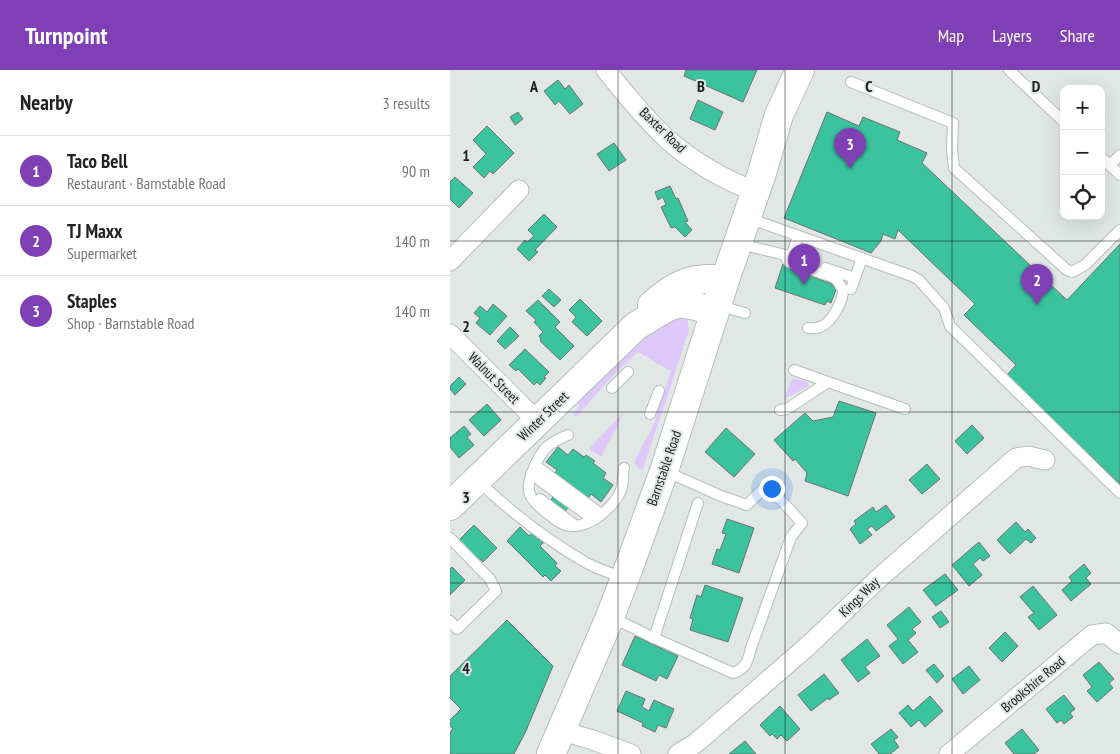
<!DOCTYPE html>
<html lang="en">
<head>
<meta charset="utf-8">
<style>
  :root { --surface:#fff; --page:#f6f6f6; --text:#222; --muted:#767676; --line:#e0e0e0; --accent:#7f40b5 }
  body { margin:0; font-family:"PT Sans Narrow",sans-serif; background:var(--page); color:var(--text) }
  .controls { position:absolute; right:15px; top:15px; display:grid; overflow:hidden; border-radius:10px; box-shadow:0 5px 20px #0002 }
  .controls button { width:45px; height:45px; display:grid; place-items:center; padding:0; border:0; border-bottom:1px solid var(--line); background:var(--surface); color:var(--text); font:25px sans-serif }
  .you { position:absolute; left:321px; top:418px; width:18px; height:18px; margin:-12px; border:4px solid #fff; border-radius:50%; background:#1a73e8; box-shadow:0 0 0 8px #1a73e833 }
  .badge { display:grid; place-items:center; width:32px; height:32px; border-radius:50%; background:var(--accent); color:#fff; font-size:16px; font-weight:700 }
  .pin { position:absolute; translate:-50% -41px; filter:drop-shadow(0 1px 2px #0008) }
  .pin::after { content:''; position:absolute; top:26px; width:18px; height:15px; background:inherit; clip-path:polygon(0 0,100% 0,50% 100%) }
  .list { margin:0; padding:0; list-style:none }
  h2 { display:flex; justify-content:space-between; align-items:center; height:65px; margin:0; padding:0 20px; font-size:21px }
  h2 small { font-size:16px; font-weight:400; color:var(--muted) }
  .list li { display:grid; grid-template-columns:32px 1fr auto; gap:15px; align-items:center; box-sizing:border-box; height:70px; padding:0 20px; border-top:1px solid var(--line) }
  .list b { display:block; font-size:19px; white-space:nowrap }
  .list p { margin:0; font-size:16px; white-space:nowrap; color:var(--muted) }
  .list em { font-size:16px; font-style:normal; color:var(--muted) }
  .icon { flex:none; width:28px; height:28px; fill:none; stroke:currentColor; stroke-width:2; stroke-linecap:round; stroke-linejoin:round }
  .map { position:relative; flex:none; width:670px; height:684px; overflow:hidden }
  header { display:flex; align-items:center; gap:30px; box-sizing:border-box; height:70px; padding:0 25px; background:var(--accent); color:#fff }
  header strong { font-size:24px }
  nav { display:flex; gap:28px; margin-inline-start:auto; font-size:18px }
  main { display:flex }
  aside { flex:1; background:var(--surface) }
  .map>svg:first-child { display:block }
</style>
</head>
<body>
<header>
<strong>Turnpoint</strong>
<nav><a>Map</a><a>Layers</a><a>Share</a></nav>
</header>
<main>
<aside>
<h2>Nearby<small>3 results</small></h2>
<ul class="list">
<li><span class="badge">1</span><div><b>Taco Bell</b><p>Restaurant · Barnstable Road</p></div><em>90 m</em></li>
<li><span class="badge">2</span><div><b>TJ Maxx</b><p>Supermarket</p></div><em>140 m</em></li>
<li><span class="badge">3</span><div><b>Staples</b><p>Shop · Barnstable Road</p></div><em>140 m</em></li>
</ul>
</aside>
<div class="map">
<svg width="670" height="684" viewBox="0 0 670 684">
  <rect width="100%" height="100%" fill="#e0e7e5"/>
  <g fill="#dec7f9">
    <polygon points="217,247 237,248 239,260 193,399 189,399 185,394 185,390 203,356 221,301 188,282 164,304 126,347 123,344 130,336 127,332"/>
    <polygon points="343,308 357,312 359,316 336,328 335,326"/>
    <polygon points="172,344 173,344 151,387 139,379"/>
  </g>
  <g fill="#3bc39f" stroke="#6d7371">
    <polygon points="236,0 307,0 293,32 234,6"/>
    <polygon points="108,10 115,19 119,15 133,34 120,44 109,31 105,35 94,21"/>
    <polygon points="248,30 273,42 265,60 240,49"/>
    <polygon points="68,42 73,49 65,55 60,47"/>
    <polygon points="377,42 409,56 413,47 450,62 447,70 477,83 472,93 617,230 670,174 670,414 556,306 566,295 514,245 525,234 448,160 445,169 433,164 431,171 421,183 334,148"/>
    <polygon points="37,56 64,83 43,104 40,101 34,108 23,97 36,84 23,70"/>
    <polygon points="164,73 176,90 159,101 147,84"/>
    <polygon points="5,107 23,123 9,138 0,129 0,112"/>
    <polygon points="220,116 226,129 228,128 238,151 235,152 242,160 235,167 225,157 221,158 211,137 216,135 213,127 208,130 205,122"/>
    <polygon points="94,144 107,157 85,180 88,182 79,191 67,179 75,170 77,172 84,166 78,160"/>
    <polygon points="333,194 364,205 363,207 382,214 382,216 387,217 381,233 377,231 375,235 325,218"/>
    <polygon points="99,219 111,230 104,237 92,226"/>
    <polygon points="130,229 152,251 137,266 122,252 126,247 119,240"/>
    <polygon points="88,230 110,252 105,257 124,276 110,290 90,271 91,269 89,266 93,262 84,252 86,250 76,241"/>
    <polygon points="43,234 57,246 40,265 26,253 30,248 24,243 30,236 37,242"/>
    <polygon points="60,257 69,266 55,279 47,271"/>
    <polygon points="75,279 99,302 94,307 96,308 90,315 87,312 84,315 68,299 66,301 59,295"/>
    <polygon points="9,307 16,314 5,325 0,319 0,316"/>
    <polygon points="389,331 426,343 398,426 355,411 357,403 345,389 343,391 324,370 355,343 363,351 383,347"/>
    <polygon points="37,334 51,350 34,366 19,350"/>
    <polygon points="522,355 534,368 517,384 505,371"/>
    <polygon points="14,356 21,364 17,367 24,375 9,388 0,377 0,368"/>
    <polygon points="276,358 305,384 284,407 255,382"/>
    <polygon points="108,377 118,385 123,379 134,387 136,385 145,391 143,393 156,403 153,408 163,415 151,432 141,424 137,430 128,423 112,446 97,435 114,412 104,405 107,400 96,392"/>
    <polygon points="477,394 490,409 472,424 459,410"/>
    <polygon points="436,435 445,447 426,461 422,456 417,459 422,465 410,474 400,459 406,454 404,451 423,437 426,442"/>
    <polygon points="277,449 304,458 289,503 262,494 267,479 270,480 276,464 272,463"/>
    <polygon points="566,452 575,462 578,459 586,468 581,473 576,469 560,484 547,470"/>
    <polygon points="24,455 47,478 33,492 30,489 29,491 8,471"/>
    <polygon points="70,457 79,466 82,463 88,470 90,467 94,472 90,476 107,493 105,496 111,501 101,511 95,505 93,507 57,471"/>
    <polygon points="529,472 540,486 533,491 530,488 523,494 532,505 519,516 502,495"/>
    <polygon points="634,494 641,503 636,508 641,514 621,531 612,520 622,511 619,507"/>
    <polygon points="2,497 15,510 0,525 0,499"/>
    <polygon points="495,504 508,520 486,536 473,520"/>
    <polygon points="255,515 293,528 278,572 240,560 243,549 240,548 247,525 251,527"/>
    <polygon points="583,516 607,545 589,560 578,547 584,543 570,527"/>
    <polygon points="459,537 471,552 462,559 466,563 458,570 468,582 453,594 439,576 448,569 437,555"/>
    <polygon points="491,541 499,552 490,558 482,547"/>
    <polygon points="57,550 103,596 76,661 64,684 0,684 0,663 3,658 0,656 0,650 11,639 0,628 0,606"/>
    <polygon points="555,562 568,576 552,592 539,578"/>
    <polygon points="185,566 228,586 217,609 209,605 206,611 172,595"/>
    <polygon points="417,569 430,586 415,597 420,603 408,612 391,590"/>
    <polygon points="649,592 664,609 659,613 663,618 647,632 637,621 642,617 633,605"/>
    <polygon points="484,594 494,606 487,613 476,600"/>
    <polygon points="519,596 530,610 513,624 502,609"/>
    <polygon points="374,604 389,623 379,630 378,628 361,641 348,625"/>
    <polygon points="176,621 195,629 192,637 199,641 204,630 224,639 216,658 208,655 205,662 192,656 193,653 167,641"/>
    <polygon points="614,625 625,639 620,643 623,647 614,654 611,650 607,653 596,639"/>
    <polygon points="480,626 493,641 475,657 469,650 461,657 449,643 458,635 463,641"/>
    <polygon points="330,636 350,659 337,671 331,665 327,669 322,664 320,666 310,655"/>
    <polygon points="441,659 448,667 444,670 449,677 440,684 429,684 421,674"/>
    <polygon points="572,659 589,680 584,684 564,684 555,673"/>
    <polygon points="295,671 306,684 279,684"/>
  </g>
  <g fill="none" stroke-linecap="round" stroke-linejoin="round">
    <defs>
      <g id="lane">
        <polyline points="559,0 614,52"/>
        <polyline points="401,12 503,53 502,79 504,98 617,200 622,202 635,195 670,160"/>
        <polyline points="651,87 670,105"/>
        <polyline points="660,95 670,85"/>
        <polyline points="298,148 462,206 469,210 494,238 500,256 670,423"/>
        <polyline points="289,174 340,186"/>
        <path d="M334,185L339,192L343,194L383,207L387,210L393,220C393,231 382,253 370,257C367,259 362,258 358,258"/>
        <polyline points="341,187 348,166"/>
        <polyline points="375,198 405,208"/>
        <polyline points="401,219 412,188"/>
        <polyline points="267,235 295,243"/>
        <polyline points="378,312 455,339"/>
        <polyline points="162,318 178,302"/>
        <polyline points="330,340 337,339 378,312 344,300"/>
        <polyline points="200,344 209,321"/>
        <path d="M118,365C99,373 92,378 84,398C74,420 78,429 97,443C103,447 109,454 116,455C137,461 167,436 172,417C173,411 173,404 174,398"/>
        <polyline points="85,395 151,444"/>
        <path d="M215,401L271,426L297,435L317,415L352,453L341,467L301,578C298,591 296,599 283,603L204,568L248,433"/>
        <polyline points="81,404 144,450"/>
        <path d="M28,411C60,441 97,470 135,492C147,499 161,503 174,508"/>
        <polyline points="90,429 126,456"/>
        <polyline points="0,468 40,509 46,521 7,559 0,551"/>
        <polyline points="161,547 204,568"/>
      </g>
      <g id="street">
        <path d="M156,0C174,23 196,49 217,69C242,91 275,110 306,122"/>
        <polyline points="0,191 69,120"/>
        <polyline points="0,264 87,351"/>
        <polyline points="112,661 143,670 181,684"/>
        <polyline points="228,684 246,673 359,575 427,510 566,388 578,386 595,390"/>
        <polyline points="499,684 642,565 656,563 670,574"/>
      </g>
      <g id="secondary">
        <path d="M202,235C226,214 242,206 275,210"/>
        <path d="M0,436L186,256C223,235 220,226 264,242"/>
        <polyline points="101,684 160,547 175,508 214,401 275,210 311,106 329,45 350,0"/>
      </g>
    </defs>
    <use href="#lane" stroke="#b7bebc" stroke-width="12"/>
    <use href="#street" stroke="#b7bebc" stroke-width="21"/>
    <use href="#secondary" stroke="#b7bebc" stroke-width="30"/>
    <use href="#lane" stroke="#fff" stroke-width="10"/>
    <use href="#street" stroke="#fff" stroke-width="19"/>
    <use href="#secondary" stroke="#fff" stroke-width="28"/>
  </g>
  <path fill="none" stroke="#1c1f1e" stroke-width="1" stroke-opacity="0.55" d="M168,0V684M335,0V684M502,0V684M0,171H670M0,342H670M0,513H670"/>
  <g text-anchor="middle" stroke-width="4" stroke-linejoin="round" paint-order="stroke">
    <g font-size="14" fill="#1c1f1e" stroke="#e0e7e5">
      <text transform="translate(213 60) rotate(44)" y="5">Baxter Road</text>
      <text transform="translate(44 308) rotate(45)" y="5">Walnut Street</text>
      <text transform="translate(93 346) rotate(-44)" y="5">Winter Street</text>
      <text transform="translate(214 398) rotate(-71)" y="5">Barnstable Road</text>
      <text transform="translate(409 527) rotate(-44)" y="5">Kings Way</text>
      <text transform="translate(583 614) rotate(-40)" y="5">Brookshire Road</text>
    </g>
  </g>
  <g font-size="16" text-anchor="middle" font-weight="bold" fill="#1c1f1e" stroke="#e0e7e5" stroke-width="4" stroke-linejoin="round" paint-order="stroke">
    <text x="84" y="22">A</text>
    <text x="251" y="22">B</text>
    <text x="419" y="22">C</text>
    <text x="586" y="22">D</text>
    <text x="16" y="91">1</text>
    <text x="16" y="262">2</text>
    <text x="16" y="433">3</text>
    <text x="16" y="604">4</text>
  </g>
</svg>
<div class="controls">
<button>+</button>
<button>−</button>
<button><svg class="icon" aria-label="locate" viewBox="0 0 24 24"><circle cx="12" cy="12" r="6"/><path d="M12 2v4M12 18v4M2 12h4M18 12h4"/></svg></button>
</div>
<div class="you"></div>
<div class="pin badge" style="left:354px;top:215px">1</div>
<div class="pin badge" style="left:587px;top:235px">2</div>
<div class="pin badge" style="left:400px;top:99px">3</div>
</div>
</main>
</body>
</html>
